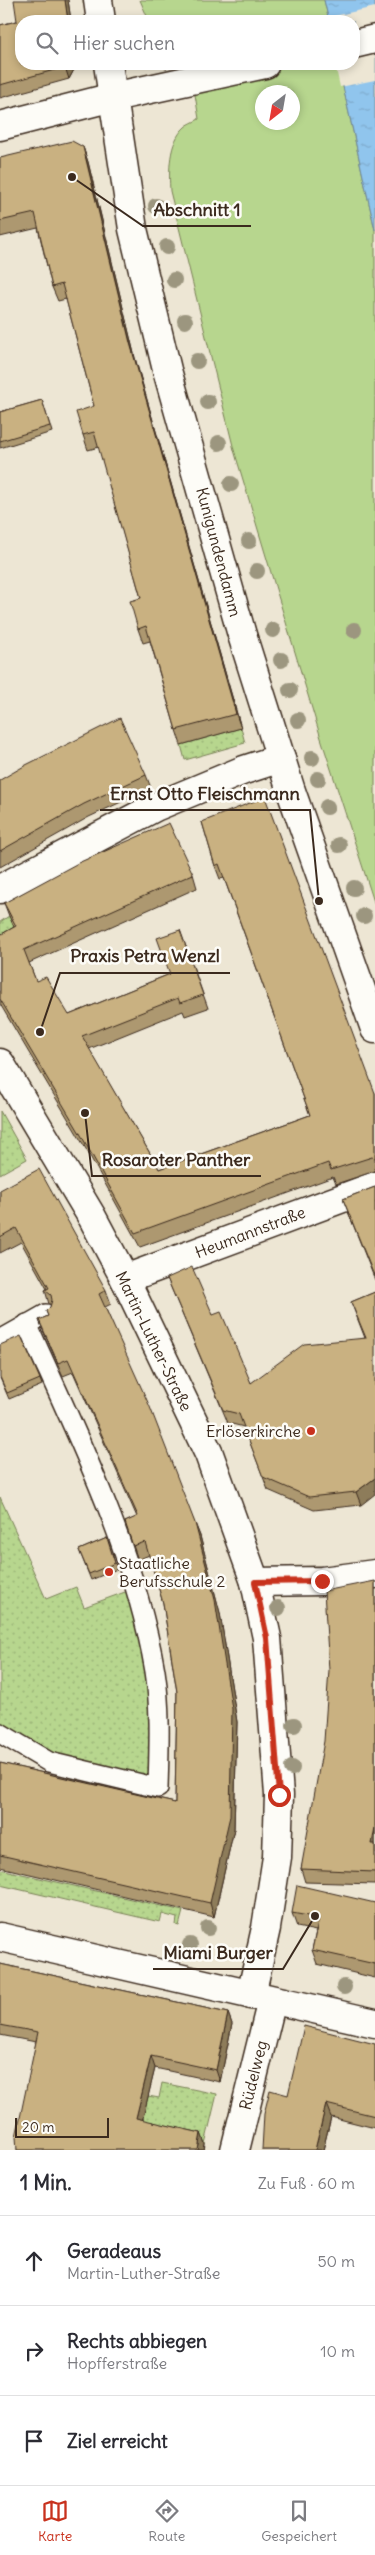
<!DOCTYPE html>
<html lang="de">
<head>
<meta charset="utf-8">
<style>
  :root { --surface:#fff; --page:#f7f7f7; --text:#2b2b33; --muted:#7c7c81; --line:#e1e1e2; --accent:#c8321e }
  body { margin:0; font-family:Delius,sans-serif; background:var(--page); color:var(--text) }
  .compass { position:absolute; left:255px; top:85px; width:45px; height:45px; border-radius:50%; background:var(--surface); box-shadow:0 2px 8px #0003; rotate:211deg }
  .scale { position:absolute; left:15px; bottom:12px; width:94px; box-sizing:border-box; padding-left:5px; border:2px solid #3b2a1e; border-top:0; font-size:14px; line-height:18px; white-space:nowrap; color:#3b2a1e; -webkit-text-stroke:4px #fdfcf7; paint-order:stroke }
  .stop { position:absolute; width:15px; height:15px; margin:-11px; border:4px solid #c8321e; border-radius:50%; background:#fff }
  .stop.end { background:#c8321e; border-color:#fff; box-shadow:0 1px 5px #0008 }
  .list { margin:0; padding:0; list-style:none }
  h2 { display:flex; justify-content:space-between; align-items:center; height:65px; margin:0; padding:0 20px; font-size:21px }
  h2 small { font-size:16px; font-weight:400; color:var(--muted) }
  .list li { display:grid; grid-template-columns:32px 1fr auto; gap:15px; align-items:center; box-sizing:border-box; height:90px; padding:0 20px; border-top:1px solid var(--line) }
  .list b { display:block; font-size:19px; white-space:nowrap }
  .list p { margin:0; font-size:16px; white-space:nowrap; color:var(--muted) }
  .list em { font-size:16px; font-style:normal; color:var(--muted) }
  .icon { flex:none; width:28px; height:28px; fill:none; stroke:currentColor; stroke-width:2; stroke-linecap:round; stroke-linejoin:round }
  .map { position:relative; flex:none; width:375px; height:2150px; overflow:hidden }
  .search { position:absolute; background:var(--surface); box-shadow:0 2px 8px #0003; left:15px; right:15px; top:15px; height:55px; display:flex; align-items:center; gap:12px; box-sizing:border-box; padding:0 18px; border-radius:20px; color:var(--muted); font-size:19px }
  .sheet { height:335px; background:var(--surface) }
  nav { display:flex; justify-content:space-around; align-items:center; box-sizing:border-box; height:70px; border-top:1px solid var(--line); background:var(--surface); font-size:14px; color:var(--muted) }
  nav a { display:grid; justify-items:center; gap:2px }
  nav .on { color:var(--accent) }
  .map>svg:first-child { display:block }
</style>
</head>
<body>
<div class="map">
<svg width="375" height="2150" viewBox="0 0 375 2150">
  <defs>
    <pattern id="grass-dots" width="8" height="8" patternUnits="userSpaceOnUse" patternTransform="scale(1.25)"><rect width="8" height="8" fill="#b7d68e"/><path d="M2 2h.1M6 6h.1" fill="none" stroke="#9eb87a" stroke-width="1.8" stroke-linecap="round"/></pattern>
    <pattern id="water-ripples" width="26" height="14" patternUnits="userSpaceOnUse" patternTransform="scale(1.25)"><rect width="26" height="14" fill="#90c5ed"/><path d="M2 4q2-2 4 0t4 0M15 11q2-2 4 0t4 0" fill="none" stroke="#7da9cb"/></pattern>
  </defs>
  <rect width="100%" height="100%" fill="#ede6d4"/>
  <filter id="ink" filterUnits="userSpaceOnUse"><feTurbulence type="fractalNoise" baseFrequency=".02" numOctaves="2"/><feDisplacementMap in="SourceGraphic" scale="10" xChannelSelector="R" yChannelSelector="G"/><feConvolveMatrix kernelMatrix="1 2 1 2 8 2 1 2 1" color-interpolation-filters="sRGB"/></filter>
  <g filter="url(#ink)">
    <g fill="url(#grass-dots)" stroke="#798056">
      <polygon points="241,728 245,743 185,760 181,745"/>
      <polygon points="9,916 21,939 0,951 0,922"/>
      <polygon points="0,1111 27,1159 0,1174"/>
      <polygon points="0,1497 46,1599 76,1587 84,1607 136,1588 146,1627 158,1788 49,1762 0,1733"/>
      <polygon points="0,1869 183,1911 179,1926 176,1925 177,1918 162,1914 160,1922 0,1885"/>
      <polygon points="162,2083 217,2094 205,2144 135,2150 148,2096 159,2098"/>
    </g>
    <g fill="#b7d68e" stroke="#798056" fill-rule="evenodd">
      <polygon points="140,0 324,0 329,21 149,21"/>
      <path d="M190,64H338L375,230V905L320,735L234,450L170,191C169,172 168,142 185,127C188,124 194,122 199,119ZM262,92H292V122H262Z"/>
    </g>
    <polygon fill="url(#water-ripples)" stroke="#6e879a" points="324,0 375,0 375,230 338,64 354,64 354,21 329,21"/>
    <polygon fill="#ede6d4" points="375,7 375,80 340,87 335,64 354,64 354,21 326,21 325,18"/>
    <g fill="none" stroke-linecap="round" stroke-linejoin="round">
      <defs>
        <g id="service">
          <polyline points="0,1340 46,1314"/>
          <path d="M0,1733L49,1762L158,1788C159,1749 161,1710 155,1671C134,1548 78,1438 27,1324"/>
        </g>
        <g id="minor">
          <polyline points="113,97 133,229 167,370 242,635 271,727 291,791 375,1029"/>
          <polyline points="0,889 155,807 244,770 281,758"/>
          <polyline points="0,1063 92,1217 125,1279 209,1454 255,1582 267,1638 279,1795 277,1857 266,1928 251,1995"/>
          <polyline points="125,1279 375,1186"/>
          <polyline points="255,1582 322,1581 375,1574"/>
          <polyline points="0,1937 375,2023"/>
          <polyline points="235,2150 272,2000"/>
        </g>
        <g id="tertiary">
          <polyline points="98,0 101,21"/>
          <polyline points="354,44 375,39"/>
          <polyline points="108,64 113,97"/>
          <polyline points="0,126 113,97 265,64"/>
        </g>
      </defs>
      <use href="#service" stroke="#3b2a1e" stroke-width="22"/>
      <use href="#minor" stroke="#3b2a1e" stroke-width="31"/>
      <use href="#tertiary" stroke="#3b2a1e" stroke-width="31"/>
      <use href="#service" stroke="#fdfcf7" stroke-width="19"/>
      <use href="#minor" stroke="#fdfcf7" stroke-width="28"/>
      <use href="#tertiary" stroke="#fdfcf7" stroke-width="28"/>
    </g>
    <g fill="#9c967f">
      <circle cx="156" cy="206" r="8"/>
      <circle cx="167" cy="247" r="8"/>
      <circle cx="174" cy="280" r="8"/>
      <circle cx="185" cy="321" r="8"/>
      <circle cx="197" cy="361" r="8"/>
      <circle cx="208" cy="402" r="8"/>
      <circle cx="219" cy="443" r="8"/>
      <circle cx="231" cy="484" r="8"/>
      <circle cx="249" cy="541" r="8"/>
      <circle cx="257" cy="571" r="8"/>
      <circle cx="273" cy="630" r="8"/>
      <circle cx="354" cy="630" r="8"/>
      <circle cx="281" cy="660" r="8"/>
      <circle cx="290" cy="690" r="8"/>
      <circle cx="298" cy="720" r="8"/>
      <circle cx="312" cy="758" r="8"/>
      <circle cx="318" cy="779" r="8"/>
      <circle cx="327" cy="807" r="8"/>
      <circle cx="339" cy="845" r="8"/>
      <circle cx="354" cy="888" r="8"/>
      <circle cx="364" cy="916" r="8"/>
      <circle cx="278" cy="1608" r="8"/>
      <circle cx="294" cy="1725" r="8"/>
      <circle cx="292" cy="1768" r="8"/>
      <circle cx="208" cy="1928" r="8"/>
      <circle cx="190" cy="1945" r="8"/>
      <circle cx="344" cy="1987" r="8"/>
    </g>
    <g fill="#ad986f" stroke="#3b2a1e">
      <polygon points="68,0 71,21 21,21 21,64 76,64 76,66 69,79 0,98 0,25 17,21"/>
      <polygon points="83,147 88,162 135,358 241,728 181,745 176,730 150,641 143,643 138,629 141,598 99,447 88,450 83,435 94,406 66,299 58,301 52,287 38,228 0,237 0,158"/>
      <polygon points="42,400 52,432 0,448 0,412"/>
      <polygon points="146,775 151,788 89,817 0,867 0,780"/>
      <polygon points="202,822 375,1093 375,1171 336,1184 333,1177 140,1247 86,1149 0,1004 0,935 14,927 9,916 4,903 193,874 197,888 29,963 36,981 69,1015 170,974 180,930 208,1008 185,1016 183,1011 89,1049 159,1169 310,1115 224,878 220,879 215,866"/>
      <polygon points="375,1187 375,1280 343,1199"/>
      <polygon points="0,1190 106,1290 111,1304 105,1307 200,1536 220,1613 237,1722 234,1829 214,1917 0,1867 0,1763 175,1803 177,1692 163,1603 149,1555 138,1560 125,1522 137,1517 73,1372 63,1376 44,1333 39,1320 48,1316 46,1311 50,1307 51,1305 49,1304 45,1290 47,1289 21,1242 0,1253"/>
      <polygon points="167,1278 213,1315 251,1383 365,1338 351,1302 375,1292 361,1505 314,1510 268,1490 244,1427 228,1423"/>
      <polygon points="0,1378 40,1379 42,1385 9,1399"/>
      <polygon points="107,1538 117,1569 91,1580 79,1550"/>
      <polygon points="375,1581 375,1884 305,1882 301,1869"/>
      <polygon points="375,1903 375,1978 317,1964 312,1950 316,1931 297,1927 292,1913"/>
      <polygon points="0,1964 228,2013 232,2024 220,2082 155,2068 142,2120 201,2133 205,2144 204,2150 17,2150 36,2042 0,2035"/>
      <polygon points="375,2044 375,2128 331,2117 323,2150 262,2150 288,2095"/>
    </g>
    <g fill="#8d7c5a" stroke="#3b2a1e">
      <polygon points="65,0 68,0 71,21 68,21"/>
      <polygon points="67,64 76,64 76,66 69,79 65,67"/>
      <polygon points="83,147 88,162 135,358 241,728 236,714 130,343"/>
      <polygon points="375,1478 375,1494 361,1505 356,1492"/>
      <polygon points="195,1523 200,1536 220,1613 237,1722 234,1829 214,1917 210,1903"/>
      <polygon points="375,1827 375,1853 372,1844"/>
      <polygon points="228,2013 232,2024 220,2082 216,2070"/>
      <polygon points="151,2056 155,2068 140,2130 136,2118"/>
      <polygon points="326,2104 331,2117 323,2150 315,2150"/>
      <polygon points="201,2133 205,2144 204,2150 198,2150"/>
    </g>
    <g fill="#c9b181" stroke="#3b2a1e">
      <polygon points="14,0 65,0 68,21 21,21 21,64 67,64 65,67 0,85 0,25 17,21"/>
      <polygon points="72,141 83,147 130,343 236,714 176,730 146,626 138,629 130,601 141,598 94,432 83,435 76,412 94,406 62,284 52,287 35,213 0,221 0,158"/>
      <polygon points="42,400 50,426 0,441 0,412"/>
      <polygon points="120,718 146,775 84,804 0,851 0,780 26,765"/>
      <polygon points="265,797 375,1093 375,1158 372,1157 331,1170 328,1163 135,1233 81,1135 0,999 0,935 16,926 4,903 78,863 169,823 193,874 24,950 36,981 46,977 69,1015 170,974 157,938 180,930 203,995 180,1003 178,998 82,1036 159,1169 310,1115 219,864 215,866 202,822"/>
      <polygon points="39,1169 106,1290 99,1294 150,1407 195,1523 215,1600 232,1709 230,1816 210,1903 0,1855 0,1763 175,1803 177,1692 163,1603 145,1542 133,1546 125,1522 138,1516 68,1359 58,1363 39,1320 48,1316 46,1311 50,1307 52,1300 51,1295 45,1290 49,1288 16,1228 0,1237 0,1190"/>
      <polygon points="375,1187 375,1278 343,1199"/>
      <polygon points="192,1267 213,1315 221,1312 251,1383 304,1344 366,1338 351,1302 375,1292 375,1478 356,1492 309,1497 263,1477 239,1414 223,1410 167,1278"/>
      <polygon points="21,1336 40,1379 7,1393 0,1377 0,1345"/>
      <polygon points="107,1538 115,1563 89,1574 79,1550"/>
      <polygon points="375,1581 375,1827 372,1844 375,1844 375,1872 301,1869 324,1741 329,1670 324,1591"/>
      <polygon points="297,1885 375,1903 375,1964 312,1950 319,1918 292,1913"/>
      <polygon points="0,1964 228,2013 216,2070 151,2056 136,2118 201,2133 198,2150 17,2150 16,2137 38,2032 0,2025"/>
      <polygon points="304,2026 375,2044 375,2116 326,2104 315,2150 262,2150 264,2114 270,2090 288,2095"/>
    </g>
  </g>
  <g fill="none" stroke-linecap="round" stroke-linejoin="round" filter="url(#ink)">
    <polyline stroke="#c8321e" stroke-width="6" points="279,1795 267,1638 255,1582 322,1581"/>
  </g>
  <g fill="#c8321e" stroke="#fdfcf7" stroke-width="2">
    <circle cx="311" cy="1431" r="5"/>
    <circle cx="109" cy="1572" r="5"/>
  </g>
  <g text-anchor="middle" stroke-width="5" stroke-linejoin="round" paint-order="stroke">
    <g font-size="16" fill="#3b2a1e" stroke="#fdfcf7">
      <text transform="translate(219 552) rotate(75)" y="6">Kunigundendamm</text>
      <text transform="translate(250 1232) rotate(-21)" y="6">Heumannstraße</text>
      <text transform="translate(154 1341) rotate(64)" y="6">Martin-Luther-Straße</text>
      <text transform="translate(253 2075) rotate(-76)" y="6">Rüdelweg</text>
    </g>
    <g font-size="16" fill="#3b2a1e" stroke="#fdfcf7" text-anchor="end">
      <text x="301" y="1437">Erlöserkirche</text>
      <text x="119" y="1569" text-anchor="start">Staatliche<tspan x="119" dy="18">Berufsschule 2</tspan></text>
    </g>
  </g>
  <path fill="none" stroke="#3b2a1e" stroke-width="2" d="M72 177L143 226H251M319 901L310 810H100M40 1032L60 973H230M85 1113L92 1176H261M315 1916L283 1969H153"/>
  <g fill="#3b2a1e" stroke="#fdfcf7" stroke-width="2">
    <circle cx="72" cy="177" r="5"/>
    <circle cx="319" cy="901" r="5"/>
    <circle cx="40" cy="1032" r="5"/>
    <circle cx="85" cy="1113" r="5"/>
    <circle cx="315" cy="1916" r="5"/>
  </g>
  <g font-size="18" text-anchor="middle" font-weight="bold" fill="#3b2a1e" stroke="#fdfcf7" stroke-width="5" stroke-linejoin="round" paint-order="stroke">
    <text x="197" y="216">Abschnitt 1</text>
    <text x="205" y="800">Ernst Otto Fleischmann</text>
    <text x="145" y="962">Praxis Petra Wenzl</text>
    <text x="176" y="1166">Rosaroter Panther</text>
    <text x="218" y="1959">Miami Burger</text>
  </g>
</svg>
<svg class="compass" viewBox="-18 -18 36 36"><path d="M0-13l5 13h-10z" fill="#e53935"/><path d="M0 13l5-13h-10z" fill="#7c7c81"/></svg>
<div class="scale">20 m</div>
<div class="stop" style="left:279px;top:1795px"></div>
<div class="stop end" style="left:322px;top:1581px"></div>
<div class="search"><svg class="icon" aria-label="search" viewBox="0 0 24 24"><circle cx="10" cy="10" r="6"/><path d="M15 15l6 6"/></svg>Hier suchen</div>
</div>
<section class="sheet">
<h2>1 Min.<small>Zu Fuß · 60 m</small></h2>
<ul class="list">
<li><svg class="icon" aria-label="ahead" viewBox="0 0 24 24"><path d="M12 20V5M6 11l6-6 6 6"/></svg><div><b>Geradeaus</b><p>Martin-Luther-Straße</p></div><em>50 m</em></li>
<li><svg class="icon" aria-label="right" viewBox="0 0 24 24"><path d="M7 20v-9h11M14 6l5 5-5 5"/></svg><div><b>Rechts abbiegen</b><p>Hopfferstraße</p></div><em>10 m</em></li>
<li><svg class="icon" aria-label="arrive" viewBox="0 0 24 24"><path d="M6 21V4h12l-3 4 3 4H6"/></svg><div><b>Ziel erreicht</b></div></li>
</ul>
</section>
<nav>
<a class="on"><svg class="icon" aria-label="map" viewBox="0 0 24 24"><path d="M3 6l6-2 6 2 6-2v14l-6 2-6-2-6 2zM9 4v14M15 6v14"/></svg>Karte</a>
<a><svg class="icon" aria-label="directions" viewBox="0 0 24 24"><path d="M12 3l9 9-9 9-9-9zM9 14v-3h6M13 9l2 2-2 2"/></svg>Route</a>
<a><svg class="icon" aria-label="saved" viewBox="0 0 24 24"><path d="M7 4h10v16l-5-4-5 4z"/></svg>Gespeichert</a>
</nav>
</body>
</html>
